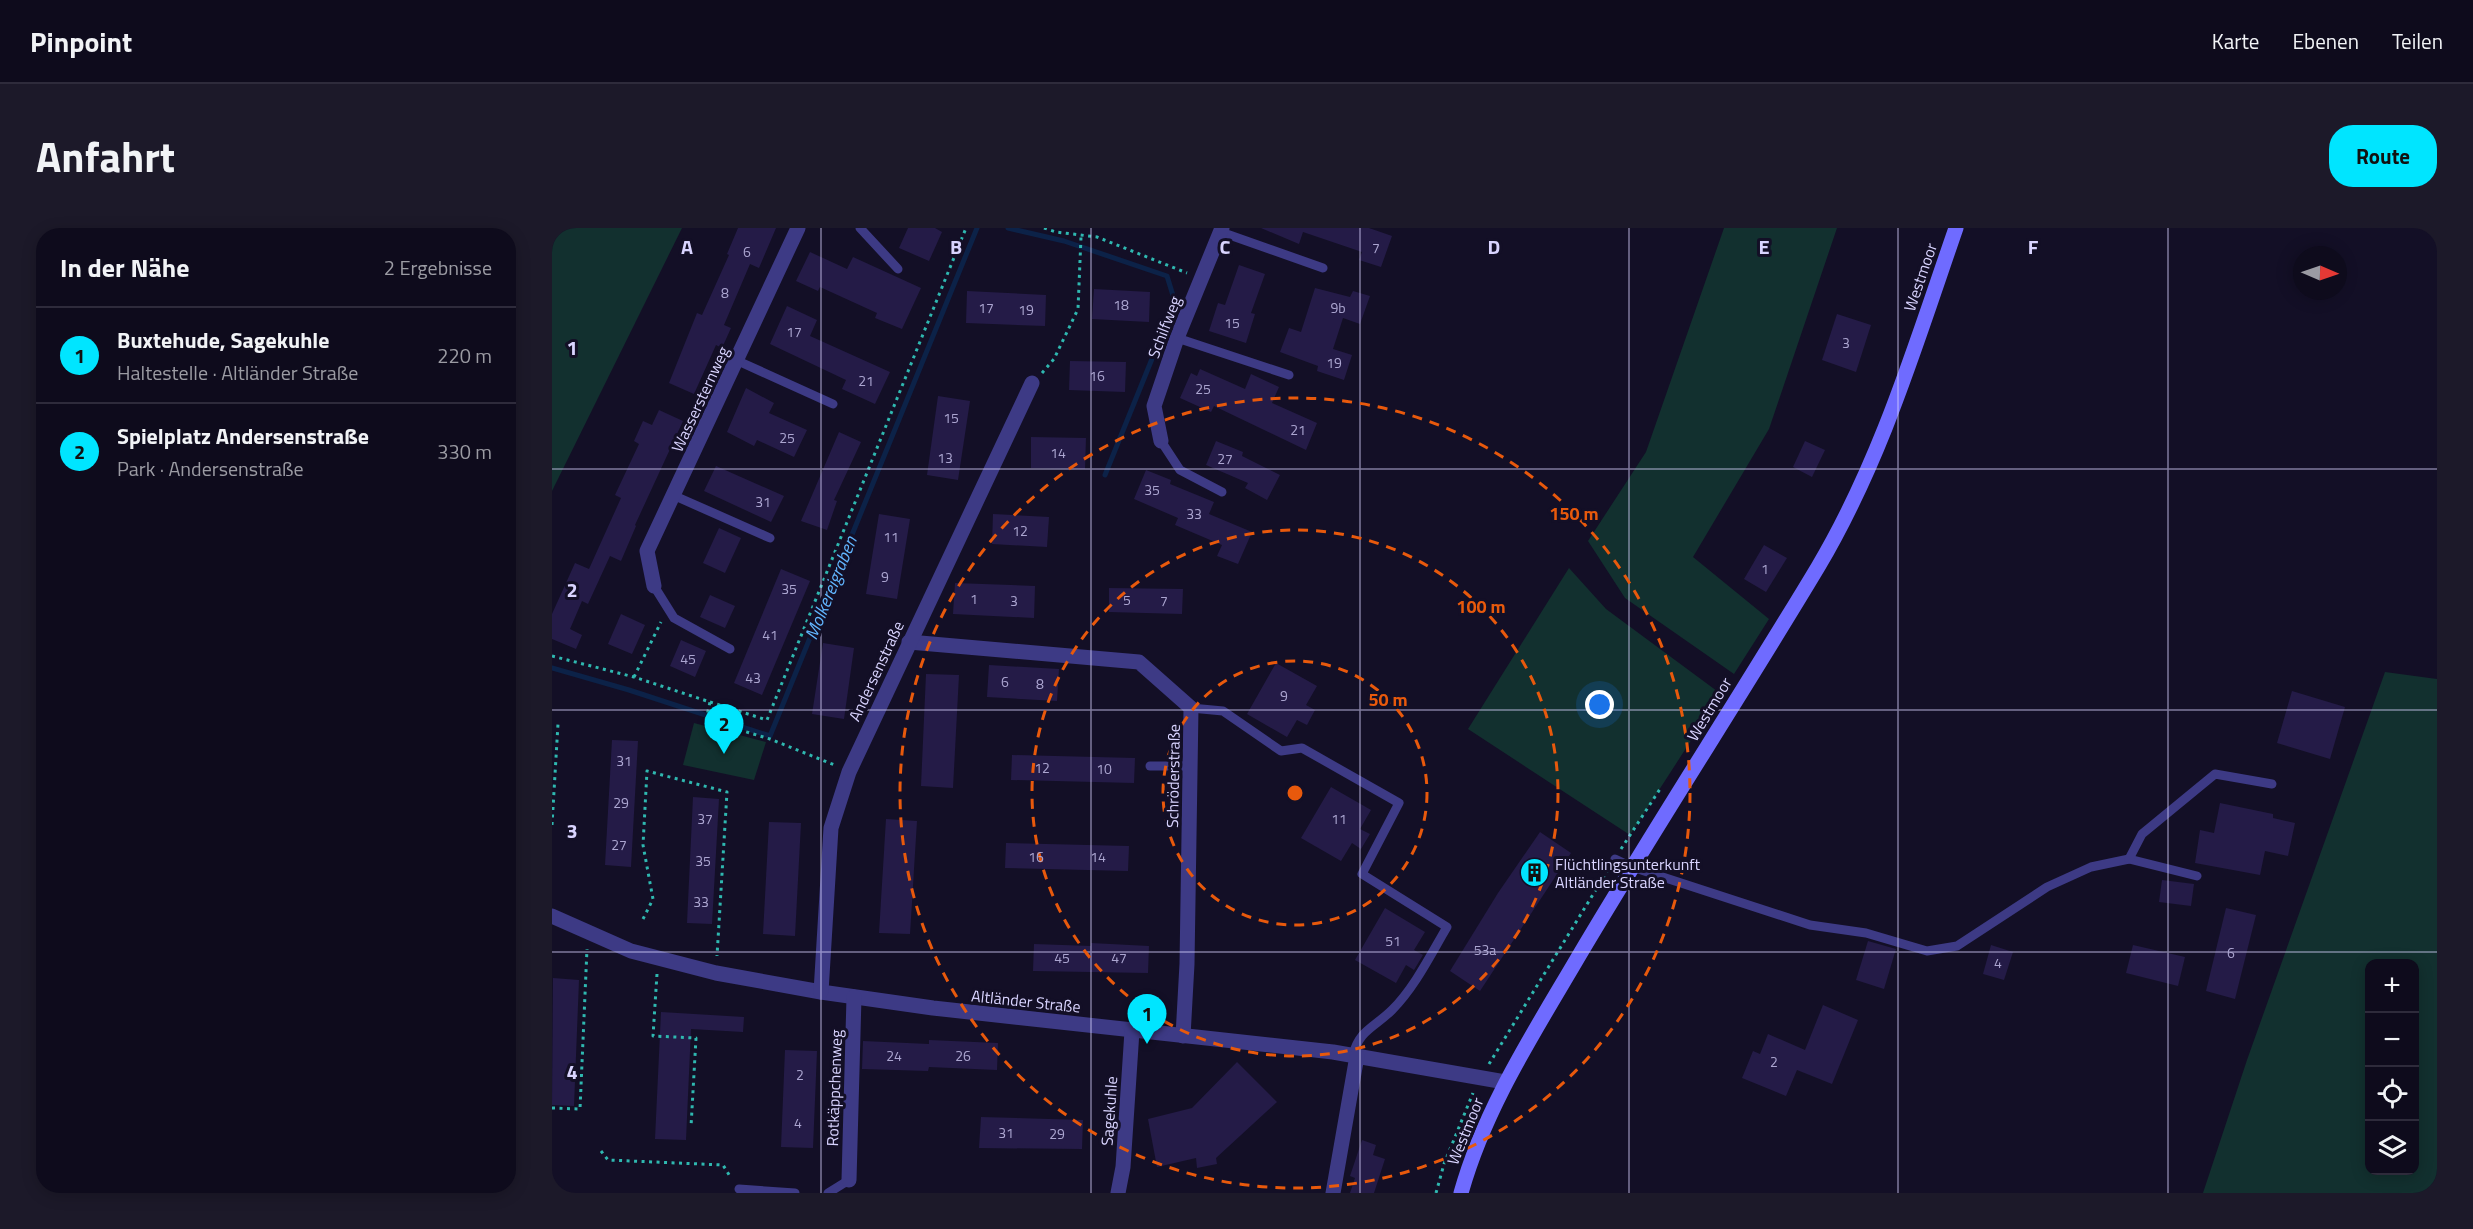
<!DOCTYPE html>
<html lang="de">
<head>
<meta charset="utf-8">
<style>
  :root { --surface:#0e0b1c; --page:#1c1929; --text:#f1f3f6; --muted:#9b9ba3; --line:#2e2b3b; --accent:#00e5ff }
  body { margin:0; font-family:"Titillium Web",sans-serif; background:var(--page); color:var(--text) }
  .controls { position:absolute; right:18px; bottom:18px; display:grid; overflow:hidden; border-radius:12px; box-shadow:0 3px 15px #0003 }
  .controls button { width:54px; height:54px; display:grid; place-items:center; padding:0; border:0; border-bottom:2px solid var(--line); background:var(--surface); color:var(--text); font:30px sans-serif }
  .compass { position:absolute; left:1741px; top:18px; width:54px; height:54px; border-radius:50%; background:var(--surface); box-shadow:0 3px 15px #0003; rotate:92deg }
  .you { position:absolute; left:1048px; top:477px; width:21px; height:21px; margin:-15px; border:4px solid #fff; border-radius:50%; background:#1a73e8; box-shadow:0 0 0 9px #1a73e833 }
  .badge { display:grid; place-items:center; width:39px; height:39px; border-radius:50%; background:var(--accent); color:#111; font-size:20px; font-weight:700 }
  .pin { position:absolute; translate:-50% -50px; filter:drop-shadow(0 2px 3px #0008) }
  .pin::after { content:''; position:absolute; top:32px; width:21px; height:18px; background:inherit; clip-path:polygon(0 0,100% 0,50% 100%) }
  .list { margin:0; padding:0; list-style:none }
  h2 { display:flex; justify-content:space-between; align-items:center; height:78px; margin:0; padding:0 24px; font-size:26px }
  h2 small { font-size:20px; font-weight:400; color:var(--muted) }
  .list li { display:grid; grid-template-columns:39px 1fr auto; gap:18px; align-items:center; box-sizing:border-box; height:96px; padding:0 24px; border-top:2px solid var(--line) }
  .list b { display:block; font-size:22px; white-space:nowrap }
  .list p { margin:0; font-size:20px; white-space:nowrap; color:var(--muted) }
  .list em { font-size:20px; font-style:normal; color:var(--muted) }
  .icon { flex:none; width:33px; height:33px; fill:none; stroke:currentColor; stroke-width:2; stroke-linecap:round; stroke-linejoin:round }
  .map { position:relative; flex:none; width:1885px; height:965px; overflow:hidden; border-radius:24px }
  header { display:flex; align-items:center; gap:36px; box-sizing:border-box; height:84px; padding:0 30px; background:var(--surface); border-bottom:2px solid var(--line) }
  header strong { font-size:28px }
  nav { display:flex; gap:33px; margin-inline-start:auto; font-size:21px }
  .intro { display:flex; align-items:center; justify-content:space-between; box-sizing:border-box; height:144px; padding:0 36px }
  h1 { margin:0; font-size:42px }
  .button { padding:15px 27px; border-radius:24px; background:var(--accent); color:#111; font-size:21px; font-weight:700 }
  main { display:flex; gap:36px; padding:0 36px }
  aside { flex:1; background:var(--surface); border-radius:24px; box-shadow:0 3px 15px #0003 }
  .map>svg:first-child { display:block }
</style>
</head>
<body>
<header>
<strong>Pinpoint</strong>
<nav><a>Karte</a><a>Ebenen</a><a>Teilen</a></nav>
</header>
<div class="intro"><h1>Anfahrt</h1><a class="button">Route</a></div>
<main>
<aside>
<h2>In der Nähe<small>2 Ergebnisse</small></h2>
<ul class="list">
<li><span class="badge">1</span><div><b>Buxtehude, Sagekuhle</b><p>Haltestelle · Altländer Straße</p></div><em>220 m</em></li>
<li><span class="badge">2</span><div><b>Spielplatz Andersenstraße</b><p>Park · Andersenstraße</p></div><em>330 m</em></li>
</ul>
</aside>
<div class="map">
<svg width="1885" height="965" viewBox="0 0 1885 965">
  <rect width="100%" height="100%" fill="#130f26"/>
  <g fill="#12302f" fill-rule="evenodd">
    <polygon points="0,0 130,0 0,263"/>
    <polygon points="1172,0 1285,0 1217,201 1141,329 1217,391 1182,446 1073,370 1036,313 1094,224"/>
    <polygon points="1017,340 1054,381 1169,466 1078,607 916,501"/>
    <path d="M1833,444L1885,451V965H1651L1695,832ZM1818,736H1862V942H1818Z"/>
    <polygon points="142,495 214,514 202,552 131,537"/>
  </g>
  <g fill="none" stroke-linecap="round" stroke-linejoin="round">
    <g stroke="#0c2248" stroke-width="5">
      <polyline points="456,0 512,13 615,48 623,74 553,247"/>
      <polyline points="0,440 77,462 218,508 425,0"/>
    </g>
  </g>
  <g fill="#241b47">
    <polygon points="186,0 224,0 207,40 198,36 172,97 179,100 170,120 164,117 142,166 117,155 145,85 150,87 177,27 175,26"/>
    <polygon points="356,0 383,0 390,4 377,33 347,20"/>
    <polygon points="709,0 817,0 840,8 829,39 807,32 810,24 751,4 747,16"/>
    <polygon points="258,24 295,41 301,29 369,60 350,101 323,90 325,85 268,59 266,63 244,53"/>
    <polygon points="687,37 713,46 699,85 703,86 694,115 657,103 666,75 673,77"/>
    <polygon points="763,60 798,69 801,63 818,68 808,96 791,90 781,121 800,127 792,152 765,143 766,138 728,124 737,100 749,104"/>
    <polygon points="542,61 598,64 597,94 540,91"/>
    <polygon points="415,63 494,67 493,98 414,95"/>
    <polygon points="235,78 265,92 258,108 338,144 323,176 290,161 294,152 218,116"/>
    <polygon points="1285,86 1319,97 1304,144 1270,132"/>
    <polygon points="518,133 574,134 573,164 517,162"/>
    <polygon points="648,141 693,161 699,146 727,159 720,175 765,195 754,222 662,178 659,184 628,170 639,145 645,148"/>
    <polygon points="194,160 222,175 217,185 255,202 242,229 205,212 202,218 175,204"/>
    <polygon points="386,168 418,173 406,252 375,247"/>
    <polygon points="107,182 131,193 83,297 84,298 69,333 58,328 36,376 30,373 18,401 30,407 24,421 0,411 0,386 23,335 37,341 69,270 63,267 87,216 82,213 91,193 100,197"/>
    <polygon points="287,204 309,214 282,272 285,273 275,302 249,293"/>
    <polygon points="479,209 534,210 533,241 479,240"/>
    <polygon points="664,213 691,224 690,228 728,247 715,272 693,260 696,255 654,237"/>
    <polygon points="1253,213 1273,222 1260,249 1241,239"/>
    <polygon points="164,238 232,268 219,294 152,263"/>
    <polygon points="594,242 619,252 618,256 662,274 657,286 700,304 686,336 665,328 670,317 623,297 626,290 582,271"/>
    <polygon points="327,286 358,291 345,371 314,366"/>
    <polygon points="441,286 497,289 495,319 440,316"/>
    <polygon points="167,300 189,310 173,345 151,335"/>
    <polygon points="1212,317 1235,330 1214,364 1192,351"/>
    <polygon points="229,341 258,353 210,467 182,455"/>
    <polygon points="403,355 483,358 482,390 401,386"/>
    <polygon points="557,360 631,361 630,386 557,384"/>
    <polygon points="158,367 183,378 173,400 148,389"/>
    <polygon points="69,386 93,397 80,426 56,416"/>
    <polygon points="129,412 154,423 143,449 118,438"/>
    <polygon points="271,415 302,420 292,491 260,486"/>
    <polygon points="724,435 765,458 754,477 763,482 755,497 745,492 735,509 695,486"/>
    <polygon points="437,437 507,441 505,473 435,469"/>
    <polygon points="374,446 407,447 401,560 369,558"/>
    <polygon points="1740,463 1793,479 1778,531 1725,515"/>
    <polygon points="60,512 86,513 79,639 53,637"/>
    <polygon points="460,527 583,530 582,555 459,552"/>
    <polygon points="779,559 819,582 808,601 818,606 809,621 800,615 789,633 749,610"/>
    <polygon points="141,569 167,571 160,696 135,695"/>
    <polygon points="1668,575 1721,586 1721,590 1743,595 1736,628 1713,623 1708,647 1643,635 1648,602 1662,605"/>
    <polygon points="334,591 365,593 358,706 327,705"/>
    <polygon points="217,594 249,595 243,708 211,706"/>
    <polygon points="988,604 1019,625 928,763 898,743 946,665"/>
    <polygon points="454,615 577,618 576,643 453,640"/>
    <polygon points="1610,652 1642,656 1639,678 1607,674"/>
    <polygon points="833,680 873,704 862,722 871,727 862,742 854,737 844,755 803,732"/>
    <polygon points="1674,680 1704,687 1683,771 1654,763"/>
    <polygon points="1316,713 1344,721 1332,761 1304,752"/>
    <polygon points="539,715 597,718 596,745 481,743 482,716 539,718"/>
    <polygon points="1439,717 1461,724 1452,752 1431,746"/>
    <polygon points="1581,717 1633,729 1626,758 1574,745"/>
    <polygon points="1,750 27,752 22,878 0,877"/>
    <polygon points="1271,777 1306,792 1280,856 1245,842 1234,868 1190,850 1201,823 1208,826 1216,806 1253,822"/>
    <polygon points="109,784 192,789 191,804 139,801 134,912 103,911"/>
    <polygon points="377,812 446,815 445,842 377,839 376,843 310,841 311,813 377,816"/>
    <polygon points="233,822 265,823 261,920 229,919"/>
    <polygon points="685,834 725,874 664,930 665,936 645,940 644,930 605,939 596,891 640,880"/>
    <polygon points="429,889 531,892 530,921 427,920"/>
    <polygon points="810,912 824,917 821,927 833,931 822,965 798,965 803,950 798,948"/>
  </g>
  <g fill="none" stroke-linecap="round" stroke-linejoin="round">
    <g stroke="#2fb8b0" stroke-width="3" stroke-dasharray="3 4.5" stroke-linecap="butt">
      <polyline points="492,0 504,4 545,9 635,45"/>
      <polyline points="490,145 502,131 526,81 529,9"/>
      <polyline points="0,428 82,449 158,474 154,492 218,511 285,538"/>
      <polyline points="82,449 109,394"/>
      <polyline points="158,474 215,492 414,0"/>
      <polyline points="0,597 6,496"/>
      <polyline points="1069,621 1108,561"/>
      <polyline points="91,691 101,671 91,617 95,543 175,564 165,728"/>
      <polyline points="105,746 101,808 144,810 139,899"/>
      <polyline points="937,836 1056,642"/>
      <polyline points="0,880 28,881 35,721"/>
      <polyline points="49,923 56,932 171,937 179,950"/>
      <polyline points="884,965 892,936 921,865"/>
    </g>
    <g stroke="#3d3a85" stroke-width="9">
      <polyline points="308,0 346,41"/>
      <polyline points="669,4 771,40"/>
      <polyline points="625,110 737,147"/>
      <polyline points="186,133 281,176"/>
      <polyline points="609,213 628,242 670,264"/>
      <polyline points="123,268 218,310"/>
      <polyline points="102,358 122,390 178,421"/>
      <path d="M639,480L671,483L729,523L750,520L847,575L810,646L895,699C879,726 863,759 840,782C823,799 807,802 801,827"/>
      <polyline points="598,538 639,538"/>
      <polyline points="1063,631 1080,639 1258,697 1314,705 1375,723 1405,718 1495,659 1539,639 1577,631 1645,648"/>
      <polyline points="1577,631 1590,606 1663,546 1720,556"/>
      <polyline points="187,961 243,965"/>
      <polyline points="276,965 297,952"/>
    </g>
    <g stroke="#3d3a85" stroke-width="15">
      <polyline points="609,213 602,178 625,110 670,0"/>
      <polyline points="102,358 95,323 246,0"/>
      <polyline points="357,414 587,434 639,480 635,736 631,808"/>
      <polyline points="0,688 79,723 164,745 269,764 381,780 781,824 953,854"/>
      <polyline points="269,764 279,600 297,544 480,155"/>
      <polyline points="297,952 302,769"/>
      <polyline points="566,965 571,939 580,803"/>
      <polyline points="781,965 805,828"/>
    </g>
    <path stroke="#6f6bff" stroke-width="15" d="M909,965C933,879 983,803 1028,726C1105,596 1188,469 1266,339C1329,233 1364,115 1404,0"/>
  </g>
  <path fill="none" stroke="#d9d4ff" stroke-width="1.5" stroke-opacity="0.55" d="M269,0V965M539,0V965M808,0V965M1077,0V965M1346,0V965M1616,0V965M0,241H1885M0,482H1885M0,724H1885"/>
  <g fill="none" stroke="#e8590c" stroke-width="3" stroke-dasharray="10 8">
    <circle cx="743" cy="565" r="132"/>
    <circle cx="743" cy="565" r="263"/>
    <circle cx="743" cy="565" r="395"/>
  </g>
  <defs>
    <symbol id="building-disc" viewBox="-11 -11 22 22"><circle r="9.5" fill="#00e5ff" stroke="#130f26"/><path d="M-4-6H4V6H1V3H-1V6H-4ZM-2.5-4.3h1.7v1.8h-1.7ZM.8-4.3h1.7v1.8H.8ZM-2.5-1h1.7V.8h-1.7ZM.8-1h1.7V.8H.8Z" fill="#111"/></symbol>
  </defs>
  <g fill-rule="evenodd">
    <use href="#building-disc" x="966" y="628" width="33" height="33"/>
  </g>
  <g text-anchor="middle" stroke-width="6" stroke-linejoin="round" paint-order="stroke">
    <g font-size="14" fill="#aca6d1">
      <text x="824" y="25">7</text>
      <text x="195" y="29">6</text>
      <text x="173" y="70">8</text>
      <text x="569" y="82">18</text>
      <text x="434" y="85">17</text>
      <text x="786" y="85">9b</text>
      <text x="474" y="87">19</text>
      <text x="680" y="100">15</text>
      <text x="242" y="109">17</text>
      <text x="1294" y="120">3</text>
      <text x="782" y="140">19</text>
      <text x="545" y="153">16</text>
      <text x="314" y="158">21</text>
      <text x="651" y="166">25</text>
      <text x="399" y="195">15</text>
      <text x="746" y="207">21</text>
      <text x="235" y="215">25</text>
      <text x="506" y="230">14</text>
      <text x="393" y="235">13</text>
      <text x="673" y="236">27</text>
      <text x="600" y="267">35</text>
      <text x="211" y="279">31</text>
      <text x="642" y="291">33</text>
      <text x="468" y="308">12</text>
      <text x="339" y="314">11</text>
      <text x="1213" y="346">1</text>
      <text x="333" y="354">9</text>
      <text x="237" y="366">35</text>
      <text x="422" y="376">1</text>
      <text x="575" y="377">5</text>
      <text x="462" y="378">3</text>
      <text x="612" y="378">7</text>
      <text x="218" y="412">41</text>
      <text x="136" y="436">45</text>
      <text x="201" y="455">43</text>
      <text x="453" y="459">6</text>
      <text x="488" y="461">8</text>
      <text x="732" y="473">9</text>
      <text x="72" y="538">31</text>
      <text x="490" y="545">12</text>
      <text x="552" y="546">10</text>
      <text x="69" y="580">29</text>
      <text x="153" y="596">37</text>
      <text x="787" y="596">11</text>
      <text x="67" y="622">27</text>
      <text x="484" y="634">16</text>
      <text x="546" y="634">14</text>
      <text x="151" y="638">35</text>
      <text x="149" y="679">33</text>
      <text x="841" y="718">51</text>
      <text x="933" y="727">53a</text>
      <text x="1679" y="730">6</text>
      <text x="510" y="735">45</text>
      <text x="567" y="735">47</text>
      <text x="1446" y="740">4</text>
      <text x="342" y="833">24</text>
      <text x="411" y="833">26</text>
      <text x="1222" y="839">2</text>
      <text x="248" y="852">2</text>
      <text x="246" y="900">4</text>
      <text x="454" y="910">31</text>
      <text x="505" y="911">29</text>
    </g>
    <g font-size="16" fill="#d9d4ff" stroke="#130f26">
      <text transform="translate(1368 49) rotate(-71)" y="6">Westmoor</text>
      <text transform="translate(612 99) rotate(-69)" y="6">Schilfweg</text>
      <text transform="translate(148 171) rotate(-65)" y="6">Wassersternweg</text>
      <text transform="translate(324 443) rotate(-65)" y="6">Andersenstraße</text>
      <text transform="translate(1157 481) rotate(-59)" y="6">Westmoor</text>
      <text transform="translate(621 548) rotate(-89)" y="6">Schröderstraße</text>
      <text transform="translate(474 773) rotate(6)" y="6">Altländer Straße</text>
      <text transform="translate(282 860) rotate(-88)" y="6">Rotkäppchenweg</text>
      <text transform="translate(557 883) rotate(-86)" y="6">Sagekuhle</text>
      <text transform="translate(913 903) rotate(-68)" y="6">Westmoor</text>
    </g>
    <g font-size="16" fill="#d9d4ff" stroke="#130f26" text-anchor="start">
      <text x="1003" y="642">Flüchtlingsunterkunft<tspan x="1003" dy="18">Altländer Straße</tspan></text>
    </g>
    <g font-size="18" font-style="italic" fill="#62b6ff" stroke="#130f26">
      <text transform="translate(279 360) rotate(-68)" y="6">Molkereigraben</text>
    </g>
  </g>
  <g font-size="20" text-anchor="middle" font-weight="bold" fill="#d9d4ff" stroke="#130f26" stroke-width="6" stroke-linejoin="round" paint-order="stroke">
    <text x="135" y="26">A</text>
    <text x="404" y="26">B</text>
    <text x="673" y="26">C</text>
    <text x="942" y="26">D</text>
    <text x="1212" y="26">E</text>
    <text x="1481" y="26">F</text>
    <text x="20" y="127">1</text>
    <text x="20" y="369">2</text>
    <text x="20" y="610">3</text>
    <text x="20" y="851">4</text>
  </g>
  <circle cx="743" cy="565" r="9" fill="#e8590c" stroke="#130f26" stroke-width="3"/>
  <g font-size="18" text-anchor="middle" font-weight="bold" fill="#e8590c" stroke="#130f26" stroke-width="6" stroke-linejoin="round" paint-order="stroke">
    <text x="1022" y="292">150 m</text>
    <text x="929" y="385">100 m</text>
    <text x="836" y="478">50 m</text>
  </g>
</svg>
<div class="controls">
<button>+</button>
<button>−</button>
<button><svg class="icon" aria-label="locate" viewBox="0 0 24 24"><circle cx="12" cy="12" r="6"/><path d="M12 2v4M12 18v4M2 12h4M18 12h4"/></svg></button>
<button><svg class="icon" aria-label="layers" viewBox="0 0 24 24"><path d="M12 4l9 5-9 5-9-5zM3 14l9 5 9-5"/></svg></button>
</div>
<svg class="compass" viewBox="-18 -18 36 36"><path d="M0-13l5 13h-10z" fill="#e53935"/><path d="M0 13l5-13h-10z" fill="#9b9ba3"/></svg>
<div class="you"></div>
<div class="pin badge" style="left:595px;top:816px">1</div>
<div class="pin badge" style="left:172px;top:526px">2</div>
</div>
</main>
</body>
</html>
